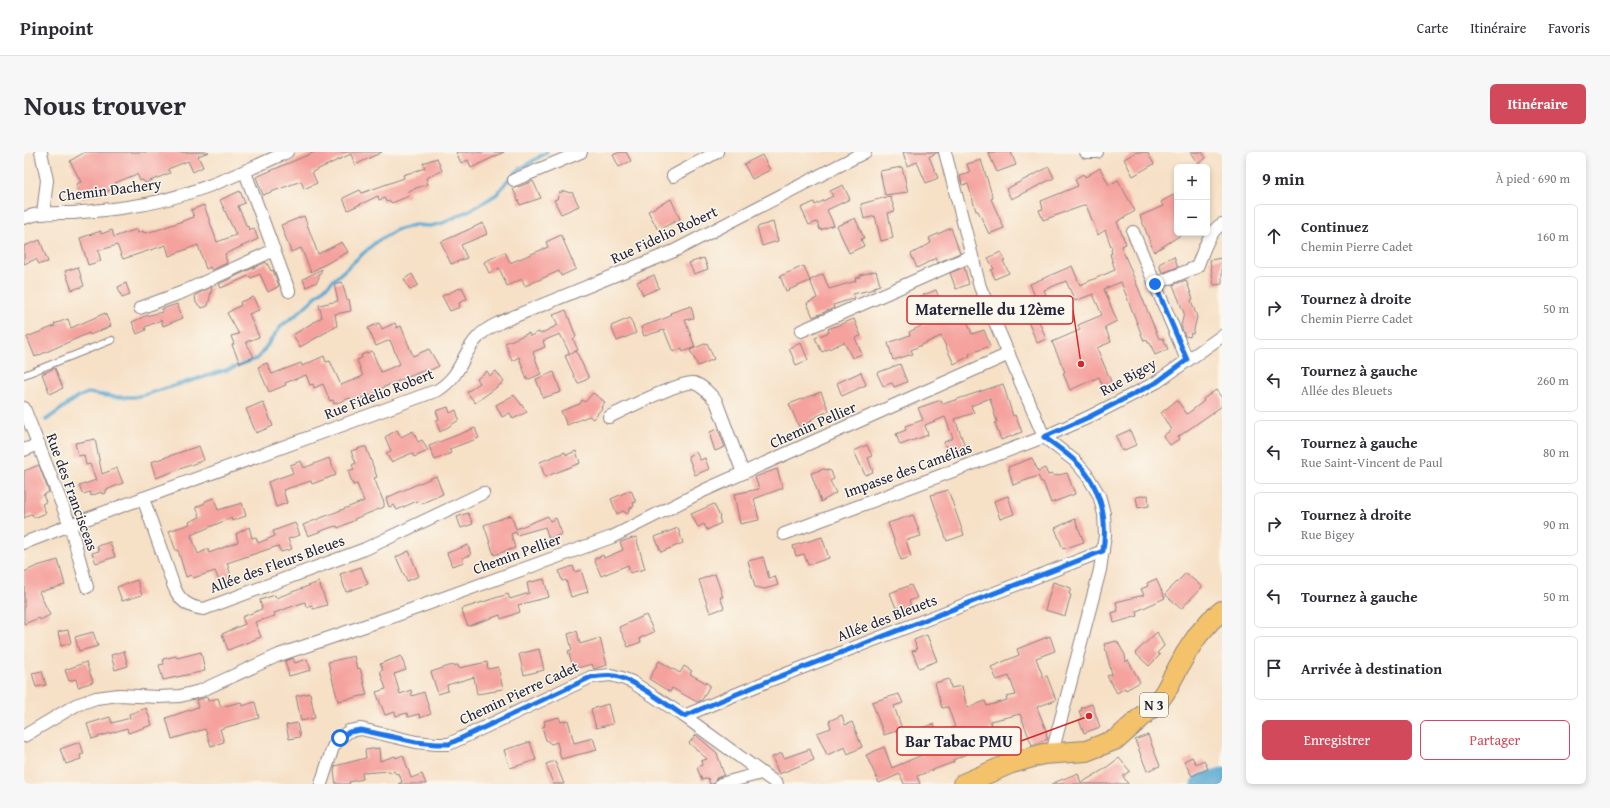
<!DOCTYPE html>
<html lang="fr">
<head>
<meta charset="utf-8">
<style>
  :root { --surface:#fff; --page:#f7f7f7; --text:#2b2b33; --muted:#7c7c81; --line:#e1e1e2; --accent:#d1495b }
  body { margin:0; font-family:"Gentium Book Plus",serif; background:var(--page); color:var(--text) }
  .controls { position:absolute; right:12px; top:12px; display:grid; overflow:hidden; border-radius:6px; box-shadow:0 2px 6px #0003 }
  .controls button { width:36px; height:36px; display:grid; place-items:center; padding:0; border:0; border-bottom:1px solid var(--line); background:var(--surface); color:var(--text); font:20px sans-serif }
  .stop { position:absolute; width:12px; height:12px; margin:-9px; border:3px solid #1a73e8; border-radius:50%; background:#fff }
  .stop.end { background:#1a73e8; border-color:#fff; box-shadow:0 1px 4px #0008 }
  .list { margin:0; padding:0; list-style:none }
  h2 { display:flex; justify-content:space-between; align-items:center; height:52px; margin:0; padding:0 16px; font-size:17px }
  h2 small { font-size:13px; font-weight:400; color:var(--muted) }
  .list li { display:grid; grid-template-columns:26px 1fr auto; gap:12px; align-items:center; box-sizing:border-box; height:64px; margin:0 8px 8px; padding:0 8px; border:1px solid var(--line); border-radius:6px }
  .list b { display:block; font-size:15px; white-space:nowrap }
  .list p { margin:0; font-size:13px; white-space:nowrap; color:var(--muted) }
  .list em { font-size:13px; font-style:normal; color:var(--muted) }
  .actions { display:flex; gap:8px; padding:12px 16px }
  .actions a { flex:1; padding:9px 0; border:1px solid var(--accent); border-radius:6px; text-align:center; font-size:14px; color:var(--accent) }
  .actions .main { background:var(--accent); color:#fff }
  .icon { flex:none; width:22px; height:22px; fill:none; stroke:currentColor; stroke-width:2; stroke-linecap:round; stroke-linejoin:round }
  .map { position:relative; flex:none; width:1198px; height:632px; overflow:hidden; border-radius:6px }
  header { display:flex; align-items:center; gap:24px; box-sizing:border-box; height:56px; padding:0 20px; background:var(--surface); border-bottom:1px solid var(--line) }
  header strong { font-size:19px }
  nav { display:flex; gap:22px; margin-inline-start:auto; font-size:14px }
  .intro { display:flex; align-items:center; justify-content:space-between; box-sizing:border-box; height:96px; padding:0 24px }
  h1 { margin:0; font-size:28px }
  .button { padding:10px 18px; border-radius:6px; background:var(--accent); color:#fff; font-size:14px; font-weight:700 }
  main { display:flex; gap:24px; padding:0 24px }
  aside { flex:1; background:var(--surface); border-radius:6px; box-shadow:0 2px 6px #0003 }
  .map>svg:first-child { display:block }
</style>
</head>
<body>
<header>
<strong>Pinpoint</strong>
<nav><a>Carte</a><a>Itinéraire</a><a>Favoris</a></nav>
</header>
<div class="intro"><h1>Nous trouver</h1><a class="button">Itinéraire</a></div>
<main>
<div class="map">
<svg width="1198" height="632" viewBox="0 0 1198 632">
  <rect width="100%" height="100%" fill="#fbf7ec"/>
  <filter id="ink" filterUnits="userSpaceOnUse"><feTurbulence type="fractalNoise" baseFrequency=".025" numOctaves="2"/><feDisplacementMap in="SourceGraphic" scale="8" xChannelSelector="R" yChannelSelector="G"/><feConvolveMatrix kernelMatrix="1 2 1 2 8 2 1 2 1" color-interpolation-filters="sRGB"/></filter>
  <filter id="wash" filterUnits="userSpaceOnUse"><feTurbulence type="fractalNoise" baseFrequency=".012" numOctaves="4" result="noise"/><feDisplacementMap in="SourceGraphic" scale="16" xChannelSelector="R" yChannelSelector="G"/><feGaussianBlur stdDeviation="0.9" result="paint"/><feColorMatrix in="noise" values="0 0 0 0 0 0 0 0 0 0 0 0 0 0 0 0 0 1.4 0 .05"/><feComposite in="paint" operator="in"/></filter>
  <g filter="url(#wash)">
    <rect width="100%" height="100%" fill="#f6e0c6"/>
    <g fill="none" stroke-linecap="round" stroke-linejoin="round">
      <polyline stroke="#55a7d0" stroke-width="3.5" points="22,268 54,245 64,241 91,245 110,245 120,243 209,216 234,206 258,173 272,163 314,124 352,90 372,78 391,73 406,74 419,71 454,54 473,42 483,29 496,17 523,0"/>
      <polyline stroke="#55a7d0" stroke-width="21" points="1178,632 1198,626"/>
    </g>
    <g id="blocks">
      <g fill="#f5a29e">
        <polygon points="61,0 185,0 174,4 179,15 169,20 164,9 144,17 146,21 121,31 119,28 116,29 113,22 91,31 93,36 58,47 52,32 57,30 46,9"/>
        <polygon points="291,0 358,0 331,13 327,2 288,20 293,31 280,37 277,29 239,43 232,25"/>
        <polygon points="432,0 480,0 447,16 444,8 437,11"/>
        <polygon points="596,0 602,0 607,9 595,15 589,3"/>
        <polygon points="879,0 914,0 905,5 914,26 902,31 893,10 883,14"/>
        <polygon points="964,0 987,0 992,13 973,20"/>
        <polygon points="1113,0 1123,0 1130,12 1109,24 1100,7"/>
        <polygon points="1166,0 1178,0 1182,6 1174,12"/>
        <polygon points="738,3 746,18 728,27 720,12"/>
        <polygon points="413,6 418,19 402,26 404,32 384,39 385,44 368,51 366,49 362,50 361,46 355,48 354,44 324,58 319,46 336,38 338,41 380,26 379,23 401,16 399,11"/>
        <polygon points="957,8 969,46 967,47 980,76 965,82 954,59 952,59 944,32 938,33 936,24 946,21 943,12"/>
        <polygon points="878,15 884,40 861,43 856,19"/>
        <polygon points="1025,15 1030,26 987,47 982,37"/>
        <polygon points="1076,16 1085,33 1094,28 1111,59 1093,70 1102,92 1097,94 1135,187 1139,186 1144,197 1131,203 1126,191 1124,191 1123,188 1120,189 1097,130 1080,137 1093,169 1081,175 1087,190 1073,196 1091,239 1082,242 1075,225 1046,238 1039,221 1041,220 1028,190 1056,178 1054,173 1078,163 1069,142 1051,149 1042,129 1020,138 1025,150 1015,154 1006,132 1048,114 1056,133 1091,118 1086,102 1088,101 1087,98 1088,97 1081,78 1074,83 1062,53 1019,68 1015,58 1019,57 1017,49 1054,34 1051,27 1059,22 1061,25"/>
        <polygon points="509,29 517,46 496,53 489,37"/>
        <polygon points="819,33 826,47 803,58 810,73 796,78 793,70 785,73 777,56 790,50 791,53 809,44 806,39"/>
        <polygon points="216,39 221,51 214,54 223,75 224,74 225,78 230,76 234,87 201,102 203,111 188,118 186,115 182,117 174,93 145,104 142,93 99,107 93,93 74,99 77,109 64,113 56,86 77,79 77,82 88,78 90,85 113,77 114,81 119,79 120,81 133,78 170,65 167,58 180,53 193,90 212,83 196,48"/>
        <polygon points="540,39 546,41 548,40 555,54 537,62 530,48 533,47 535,41"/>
        <polygon points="1149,43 1153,49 1153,81 1160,81 1130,100 1116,64 1139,54 1137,50"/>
        <polygon points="866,44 871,59 864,61 869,86 857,89 851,64 840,67 837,52"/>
        <polygon points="647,47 656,67 634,78 624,59"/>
        <polygon points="280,64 294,102 318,90 324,100 287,120 277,96 267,100 257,73"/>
        <polygon points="831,66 840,86 837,87 840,94 825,101 813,74"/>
        <polygon points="749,70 754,89 738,94 733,75"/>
        <polygon points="459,71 463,82 437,93 443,106 427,112 417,90"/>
        <polygon points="927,76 936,101 913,111 912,106 893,116 887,102 907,91 905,86"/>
        <polygon points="537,83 552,117 537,124 535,119 501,134 498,127 483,134 475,116 465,121 460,110 481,100 486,111 524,95 522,90"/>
        <polygon points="16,88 24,110 15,112 12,107 0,112 0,94"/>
        <polygon points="977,100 981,108 979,109 985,121 971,127 967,118 970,117 964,106"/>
        <polygon points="1150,104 1154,115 1138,121 1135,112"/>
        <polygon points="680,106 684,117 670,122 665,111"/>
        <polygon points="1198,106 1198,132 1190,133 1186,108"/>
        <polygon points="242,110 247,119 249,118 255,134 244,140 236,122 227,126 225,124 197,136 195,132"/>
        <polygon points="780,114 786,129 762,139 756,124"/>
        <polygon points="54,115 60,134 48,138 41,119"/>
        <polygon points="940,115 945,132 932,137 926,121"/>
        <polygon points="298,117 293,130 282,135 279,127"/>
        <polygon points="852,119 856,133 850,135 850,137 829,142 831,146 809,153 810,156 789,165 783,151 793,146 786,128 799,122 805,137 832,129 831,126 836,125 836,123"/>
        <polygon points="388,122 394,133 386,138 380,127"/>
        <polygon points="630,123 635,136 619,143 613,130"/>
        <polygon points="1162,128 1169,147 1167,148 1173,165 1169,182 1167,181 1166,185 1161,184 1157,174 1160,161 1149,133"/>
        <polygon points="318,130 323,148 325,147 327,159 311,162 313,174 276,195 269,183 298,165 295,153 314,149 310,132"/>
        <polygon points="102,131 106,143 98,146 94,135"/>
        <polygon points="188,135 184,154 178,156 172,151 171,143"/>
        <polygon points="438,135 443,147 435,151 436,155 426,159 418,144"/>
        <polygon points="912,138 924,170 939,164 941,170 943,169 948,182 960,178 966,194 945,202 946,204 930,212 917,184 887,198 889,202 869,208 864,191 886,183 885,180 907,169 897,144"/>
        <polygon points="229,145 235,158 225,162 235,185 222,190 230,205 216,211 208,193 210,192 207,184 215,182 203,161 217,153 216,150"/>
        <polygon points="153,152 159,166 139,174 137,168 121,175 122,178 113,182 108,170 121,164 139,160 138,157"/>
        <polygon points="667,154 670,166 661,168 671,195 659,200 658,196 649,200 640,178 620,184 617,175 647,164 646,161"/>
        <polygon points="1009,154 1022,187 1013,191 999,158"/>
        <polygon points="542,158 552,185 549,187 554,198 546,202 536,182 519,189 521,195 509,200 517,222 503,228 495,205 488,209 481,191 505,181 506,184 515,180 516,182 534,173 529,163"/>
        <polygon points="81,161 87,174 66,183 65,181 11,205 3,185 31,174 30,172 44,167 47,176"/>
        <polygon points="606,166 612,181 593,189 587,174"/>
        <polygon points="830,167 837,184 831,186 838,202 828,206 820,190 798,200 791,186 805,180 804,177"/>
        <polygon points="355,171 358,177 371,171 373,176 377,174 389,204 405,197 415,214 402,220 401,218 353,238 354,241 328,249 326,246 310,252 309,248 306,249 299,232 290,236 289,232 286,233 282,223 261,231 262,233 245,240 234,215 243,211 248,222 277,211 278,214 300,204 302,210 306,209 317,233 339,224 333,208 338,206 337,203 348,199 357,220 376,212 366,188 352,194 344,176"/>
        <polygon points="683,191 690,207 674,214 666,198"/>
        <polygon points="777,191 784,208 772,213 765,196"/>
        <polygon points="552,199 565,226 554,232 541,204"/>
        <polygon points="876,212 883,230 870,235 868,231 859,234 853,221"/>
        <polygon points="31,216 39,236 26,242 18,222"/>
        <polygon points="463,219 466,224 472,219 480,230 451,251 443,240 456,231 453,227"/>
        <polygon points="530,220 537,240 519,246 512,227"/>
        <polygon points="837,220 842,233 818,244 813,231"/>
        <polygon points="979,232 989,264 991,263 998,280 977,288 971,271 973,270 966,246 947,254 950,261 931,267 943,300 925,305 920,290 929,286 921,265 901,273 904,283 876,293 872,282 882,278 881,274 899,268 894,256 917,248 919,252"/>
        <polygon points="1192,238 1198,246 1198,254 1154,285 1155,287 1146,293 1139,284 1147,278 1137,261 1153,248 1163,262 1180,249 1179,247"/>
        <polygon points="797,240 805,259 787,267 788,269 775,275 765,252"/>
        <polygon points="569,241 581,250 577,255 578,256 569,267 565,264 543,273 537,259 556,252 558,248 561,250"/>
        <polygon points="490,243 503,260 489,267 486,261 478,265 472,253"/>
        <polygon points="239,250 249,274 232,281 222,257"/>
        <polygon points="424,255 426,261 432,258 435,268 416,280 412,269 415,267 412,259"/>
        <polygon points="451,276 455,286 425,297 427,301 411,308 405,294"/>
        <polygon points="694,277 701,295 691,299 686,284 687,283 686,280"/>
        <polygon points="373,278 377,285 389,279 394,290 398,288 404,299 390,305 388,301 367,310 362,301 367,299 361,285"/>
        <polygon points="1106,278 1112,293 1098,299 1092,284"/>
        <polygon points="71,287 78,322 93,316 99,331 82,338 82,341 78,342 77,340 67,344 66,340 59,342 55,334 72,328 66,312 62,313 60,303 54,304 51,291"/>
        <polygon points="843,293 848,304 844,306 849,320 841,323 830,299"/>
        <polygon points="175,294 180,308 132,326 127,310"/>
        <polygon points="339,295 342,295 353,325 350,326 360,351 360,355 330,367 331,368 314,376 313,374 308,375 284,384 279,373 340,349 333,332 329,333 324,319 330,317 328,313 332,311 327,299"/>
        <polygon points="552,299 556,311 521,325 516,310 541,300 542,303"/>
        <polygon points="672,300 676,308 681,306 685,317 671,323 664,304"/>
        <polygon points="305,306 312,323 288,332 287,329 259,338 263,351 252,355 244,330 269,321 266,313 277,309 280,316"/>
        <polygon points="1008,306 1014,319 1021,316 1024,323 1029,322 1030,324 1043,321 1051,342 1027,351 1019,330 1017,330 1014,324 989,333 984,315"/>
        <polygon points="15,313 25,340 19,343 22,350 18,352 22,361 10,366 8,362 0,366 0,319"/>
        <polygon points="753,317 759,336 730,347 735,368 716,372 710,342 735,337 731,325"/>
        <polygon points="800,317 807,319 810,327 806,329 812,341 797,350 787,321"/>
        <polygon points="412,324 419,342 396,352 393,349 373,358 370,353 365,355 362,346"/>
        <polygon points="607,338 612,350 609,351 610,354 605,357 604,362 599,359 593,362 587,347"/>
        <polygon points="924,338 940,383 923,389 907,343"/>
        <polygon points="1124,343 1125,354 1114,356 1112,345"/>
        <polygon points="984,344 990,362 976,367 970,349"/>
        <polygon points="190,346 194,358 218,351 222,364 208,369 207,366 167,383 174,402 184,397 185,401 214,390 212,382 225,375 228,386 232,385 234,391 251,384 249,379 271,371 276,383 264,387 268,397 257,400 254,394 203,411 208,427 196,431 191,419 169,426 167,423 162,425 154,398 152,399 145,379 166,372 165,370 176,365 172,355 181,351 181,349"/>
        <polygon points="690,352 696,365 695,366 697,371 683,378 680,372 674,375 667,362"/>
        <polygon points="444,361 449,372 437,376 433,365"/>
        <polygon points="487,363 492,377 524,364 526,369 532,366 538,382 525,387 521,375 493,383 492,380 487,382 491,396 470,403 460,373"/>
        <polygon points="889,363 897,384 882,388 887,405 877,408 864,371"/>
        <polygon points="1051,367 1060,390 1039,397 1031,376"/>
        <polygon points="654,376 659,391 637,400 631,385"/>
        <polygon points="612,385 621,417 606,421 604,413 577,424 570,407 579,403 580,406 599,398 596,390"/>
        <polygon points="798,385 805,406 784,413 780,402 772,404 769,394"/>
        <polygon points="86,390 91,405 72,411 68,401 75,399 73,394"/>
        <polygon points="444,393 447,403 438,406 440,410 428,414 423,401"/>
        <polygon points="385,399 395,424 383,429 372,405"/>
        <polygon points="739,405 745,426 751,424 754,433 741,437 731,435 724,409"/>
        <polygon points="34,408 41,433 15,440 26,463 16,468 15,466 0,472 0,420 13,414"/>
        <polygon points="549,414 551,420 557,418 564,440 547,445 542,428 538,429 535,419"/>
        <polygon points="337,415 344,432 322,440 316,422"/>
        <polygon points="1162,421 1178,435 1157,457 1141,442"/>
        <polygon points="691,422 699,445 696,445 700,456 686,461 675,428"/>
        <polygon points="520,427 525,445 494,453 496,460 477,467 476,463 444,474 437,457 484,442 486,447 505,441 503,431"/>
        <polygon points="1132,427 1141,446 1113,459 1114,464 1090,471 1088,461 1094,459 1092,450 1120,443 1117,437 1124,434 1123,431"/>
        <polygon points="113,428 118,443 98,449 93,435"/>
        <polygon points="295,430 303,453 289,457 288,453 282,455 281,450 250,461 251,464 231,470 237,485 204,498 198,482 221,472 218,465 238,457 236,448 251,443 252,446"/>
        <polygon points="1029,430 1047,436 1045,442 1047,443 1041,464 1021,458"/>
        <polygon points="887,433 893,446 885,449 887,454 877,458 876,455 872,456 866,441"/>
        <polygon points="622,463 630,480 616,486 617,490 604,495 595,475"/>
        <polygon points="44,478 47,491 37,494 34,480"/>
        <polygon points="553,479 556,492 576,486 583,513 570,517 568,512 550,517 544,499 548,498 544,482"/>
        <polygon points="69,480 74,494 55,499 51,485"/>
        <polygon points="1133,480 1140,494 1133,501 1136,503 1125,514 1111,501"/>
        <polygon points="903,483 913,509 895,516 888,499 893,498 890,488"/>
        <polygon points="1026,484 1031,499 1012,506 1019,525 1023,524 1032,548 1013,555 1023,581 1022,582 1024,587 1008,593 996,562 988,564 966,569 969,576 950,584 956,596 929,608 930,610 893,624 896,632 880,632 876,622 855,631 842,603 860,595 868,616 900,602 898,598 904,595 897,576 910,572 914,582 931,575 924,555 918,556 911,531 925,527 927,536 938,534 943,556 961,549 963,554 983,548 982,545 992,543 985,524 973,528 967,515 995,503 993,497"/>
        <polygon points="1093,489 1101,503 1102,510 1104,508 1116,530 1102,538 1101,536 1093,541 1083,524 1088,522 1080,492"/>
        <polygon points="515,497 520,518 500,523 495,502"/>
        <polygon points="100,499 104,514 91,518 87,503"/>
        <polygon points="177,500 181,519 139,528 135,513 140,512 139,507 152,504 153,506"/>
        <polygon points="330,504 333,517 336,516 343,543 314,549 304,510"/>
        <polygon points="377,504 382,518 370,522 376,542 387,538 388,544 400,540 407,562 396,566 395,562 384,565 383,561 372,564 371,560 361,563 352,540 362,537 356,519 359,518 356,512"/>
        <polygon points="269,506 271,511 283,507 287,518 265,524 261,509"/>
        <polygon points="635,509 656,521 660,514 668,519 666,522 686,533 678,548 673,550 648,536 646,540 625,527"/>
        <polygon points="62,510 69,530 54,535 52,527 45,529 41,518"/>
        <polygon points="463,510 464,517 474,515 479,537 472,538 472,539 453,542 450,525 423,533 424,539 414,542 407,520 425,514 434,513 435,516"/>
        <polygon points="18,519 22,533 12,535 8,521"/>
        <polygon points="286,541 291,566 277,569 272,544"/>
        <polygon points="875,542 879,551 870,554 878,577 860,583 848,550"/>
        <polygon points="183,545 184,549 194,546 197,555 217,550 218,554 231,550 235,566 196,577 200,590 187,594 181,577 148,587 142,566 174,555 172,548"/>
        <polygon points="584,552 589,572 572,576 567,557"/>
        <polygon points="1068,552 1076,575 1060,581 1055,568 1058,567 1055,559 1058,558 1057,556"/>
        <polygon points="122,556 128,573 104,581 103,576 68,587 63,572 86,565 88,571 106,566 105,562"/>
        <polygon points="818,563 821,573 828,570 838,595 824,602 821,595 803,603 793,581 807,576 805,569"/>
        <polygon points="535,565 537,570 544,568 550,591 569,586 573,598 537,607 533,590 527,592 522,588 518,575 521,574 520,569"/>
        <polygon points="273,571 276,585 265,587 262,573"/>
        <polygon points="672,583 693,601 700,623 692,626 690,632 686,632 684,626 678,628 673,616 678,613 677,609 683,607 665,591"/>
        <polygon points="1124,583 1136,614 1123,619 1111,588"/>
        <polygon points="56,590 60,602 56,603 57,607 42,612 36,597"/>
        <polygon points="506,590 512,608 486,616 480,598"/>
        <polygon points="355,596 356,609 371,604 372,606 379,603 387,626 398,622 402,632 374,632 378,630 375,621 372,622 370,619 367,621 366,619 338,621 339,627 325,630 326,632 312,632 310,619 311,614 342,606 341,598"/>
        <polygon points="786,597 790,608 755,622 748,605 758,601 760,606"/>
        <polygon points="1168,605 1172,612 1180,608 1184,617 1168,624 1160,609"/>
        <polygon points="1095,606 1106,619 1099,624 1104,632 1027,632 1054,621 1057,631 1079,618"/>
        <polygon points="531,609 540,632 529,632 522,612"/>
      </g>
    </g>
  </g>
  <g filter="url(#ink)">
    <use href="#blocks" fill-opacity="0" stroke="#8c8180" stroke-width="1"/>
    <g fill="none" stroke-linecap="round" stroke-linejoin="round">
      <defs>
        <polyline id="service" points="0,223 88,188"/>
        <g id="minor">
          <polyline points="17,0 23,28 19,62"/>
          <polyline points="921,0 956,135 1020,285 1051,309 1063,323 1075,343 1080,362 1081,383 1076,418 1028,601"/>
          <polyline points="1062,0 1073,0"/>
          <polyline points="221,20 265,139"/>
          <polyline points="649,24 693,0"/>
          <polyline points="490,28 557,0"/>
          <path d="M0,66C15,60 32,61 48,61C66,59 85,58 103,55C160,48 211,24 263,0"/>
          <polyline points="1109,80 1163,208"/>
          <path d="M1131,132L1173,115C1179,101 1184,80 1198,72"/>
          <polyline points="116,156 159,140 250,98"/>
          <polyline points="777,179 947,104"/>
          <polyline points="0,256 46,373 63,435"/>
          <path d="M585,265C599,258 658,228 670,231C679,234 686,242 692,249L719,321"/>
          <polyline points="0,298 15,292"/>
          <path d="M119,346L150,435C156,449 164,455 180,457L341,397L459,341"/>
          <polyline points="760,382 1020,285 1065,265 1133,230 1198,184"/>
          <path d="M0,391L46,373L414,238C440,221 436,203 455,184C461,177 471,173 479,169L650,99L841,0"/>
          <polyline points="660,564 744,529 1079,399"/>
          <polyline points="0,584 52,553 72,546 95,543 134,545 156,544 176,539 255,503 370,464 588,385 681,338 985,202"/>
          <polyline points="297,632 309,595 316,586 325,579 337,577 392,590 412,592 425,592 567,525 587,523 598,526 608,530 660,564 753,632"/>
          <polyline points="697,632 737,621"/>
        </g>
        <polyline id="primary" points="939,632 985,612 1019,602 1062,599 1093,587 1133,551 1141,540 1162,501 1174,483 1187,468 1198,459"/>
      </defs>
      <use href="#service" stroke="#8c8180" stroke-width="8"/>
      <use href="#minor" stroke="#8c8180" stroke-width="14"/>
      <use href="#primary" stroke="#8c8180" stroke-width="22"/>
      <use href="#service" stroke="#fff" stroke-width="6"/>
      <use href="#minor" stroke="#fff" stroke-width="12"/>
      <use href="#primary" stroke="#f3c26a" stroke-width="20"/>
    </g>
  </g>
  <g fill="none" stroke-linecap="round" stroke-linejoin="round" filter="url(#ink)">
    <path stroke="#1a73e8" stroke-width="5" d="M316,586L325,580L337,578L392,590L412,592H425L567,525C578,524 588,522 598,526C616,532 643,553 660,564L744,529L1079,399C1084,365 1076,331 1050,308C1041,300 1030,292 1020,285L1065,265L1133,230L1163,208L1131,132"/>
  </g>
  <g text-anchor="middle" stroke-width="3" stroke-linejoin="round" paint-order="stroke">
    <rect fill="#fbf7ec" stroke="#636270" stroke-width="1" x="1116" y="541" width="28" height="24" rx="3"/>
    <g font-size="14" font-weight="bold" fill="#22223b">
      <text x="1130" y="558">N 3</text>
    </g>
    <g font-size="15" fill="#22223b" stroke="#fbf7ec">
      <text transform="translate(86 38) rotate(-7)" y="5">Chemin Dachery</text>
      <text transform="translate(640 83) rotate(-25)" y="5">Rue Fidelio Robert</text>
      <text transform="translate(1104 225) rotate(-29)" y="5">Rue Bigey</text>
      <text transform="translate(355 242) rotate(-21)" y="5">Rue Fidelio Robert</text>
      <text transform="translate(789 273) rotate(-24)" y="5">Chemin Pellier</text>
      <text transform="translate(884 318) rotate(-20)" y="5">Impasse des Camélias</text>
      <text transform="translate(48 340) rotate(70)" y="5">Rue des Francisceas</text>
      <text transform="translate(493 402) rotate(-20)" y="5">Chemin Pellier</text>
      <text transform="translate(253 412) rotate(-20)" y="5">Allée des Fleurs Bleues</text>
      <text transform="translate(863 466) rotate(-21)" y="5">Allée des Bleuets</text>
      <text transform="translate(495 541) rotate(-25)" y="5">Chemin Pierre Cadet</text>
    </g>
  </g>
  <path fill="none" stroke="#d62828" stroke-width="1.5" d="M1057 212L1049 158M1065 564L997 589"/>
  <g fill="#d62828" stroke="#fbf7ec" stroke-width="1.5">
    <circle cx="1057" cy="212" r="4"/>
    <circle cx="1065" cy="564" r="4"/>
  </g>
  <g fill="#fbf7ec" stroke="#d62828" stroke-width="1.5">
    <rect x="883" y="144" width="166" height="28" rx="4"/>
    <rect x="873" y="575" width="124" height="28" rx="4"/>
  </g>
  <g font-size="16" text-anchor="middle" font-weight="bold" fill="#22223b">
    <text x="966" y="163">Maternelle du 12ème</text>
    <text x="935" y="595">Bar Tabac PMU</text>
  </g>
</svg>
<div class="controls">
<button>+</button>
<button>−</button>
</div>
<div class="stop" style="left:316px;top:586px"></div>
<div class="stop end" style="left:1131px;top:132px"></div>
</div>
<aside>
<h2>9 min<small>À pied · 690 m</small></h2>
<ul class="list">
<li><svg class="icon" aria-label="ahead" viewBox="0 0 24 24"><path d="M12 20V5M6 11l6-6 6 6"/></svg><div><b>Continuez</b><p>Chemin Pierre Cadet</p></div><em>160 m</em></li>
<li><svg class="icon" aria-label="right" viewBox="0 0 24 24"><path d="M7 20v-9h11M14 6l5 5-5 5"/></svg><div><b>Tournez à droite</b><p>Chemin Pierre Cadet</p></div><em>50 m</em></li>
<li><svg class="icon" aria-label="left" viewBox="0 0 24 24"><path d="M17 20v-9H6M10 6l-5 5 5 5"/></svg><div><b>Tournez à gauche</b><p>Allée des Bleuets</p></div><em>260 m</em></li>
<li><svg class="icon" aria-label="left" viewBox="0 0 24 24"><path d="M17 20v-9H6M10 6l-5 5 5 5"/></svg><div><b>Tournez à gauche</b><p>Rue Saint-Vincent de Paul</p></div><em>80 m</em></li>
<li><svg class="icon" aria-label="right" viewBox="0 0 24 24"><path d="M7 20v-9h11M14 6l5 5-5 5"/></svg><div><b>Tournez à droite</b><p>Rue Bigey</p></div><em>90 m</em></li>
<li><svg class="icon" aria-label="left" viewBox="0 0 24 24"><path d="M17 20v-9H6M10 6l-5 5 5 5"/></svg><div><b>Tournez à gauche</b></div><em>50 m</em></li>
<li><svg class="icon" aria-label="arrive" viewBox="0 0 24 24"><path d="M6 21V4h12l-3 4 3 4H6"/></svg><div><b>Arrivée à destination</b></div></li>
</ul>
<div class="actions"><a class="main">Enregistrer</a><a>Partager</a></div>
</aside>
</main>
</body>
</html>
